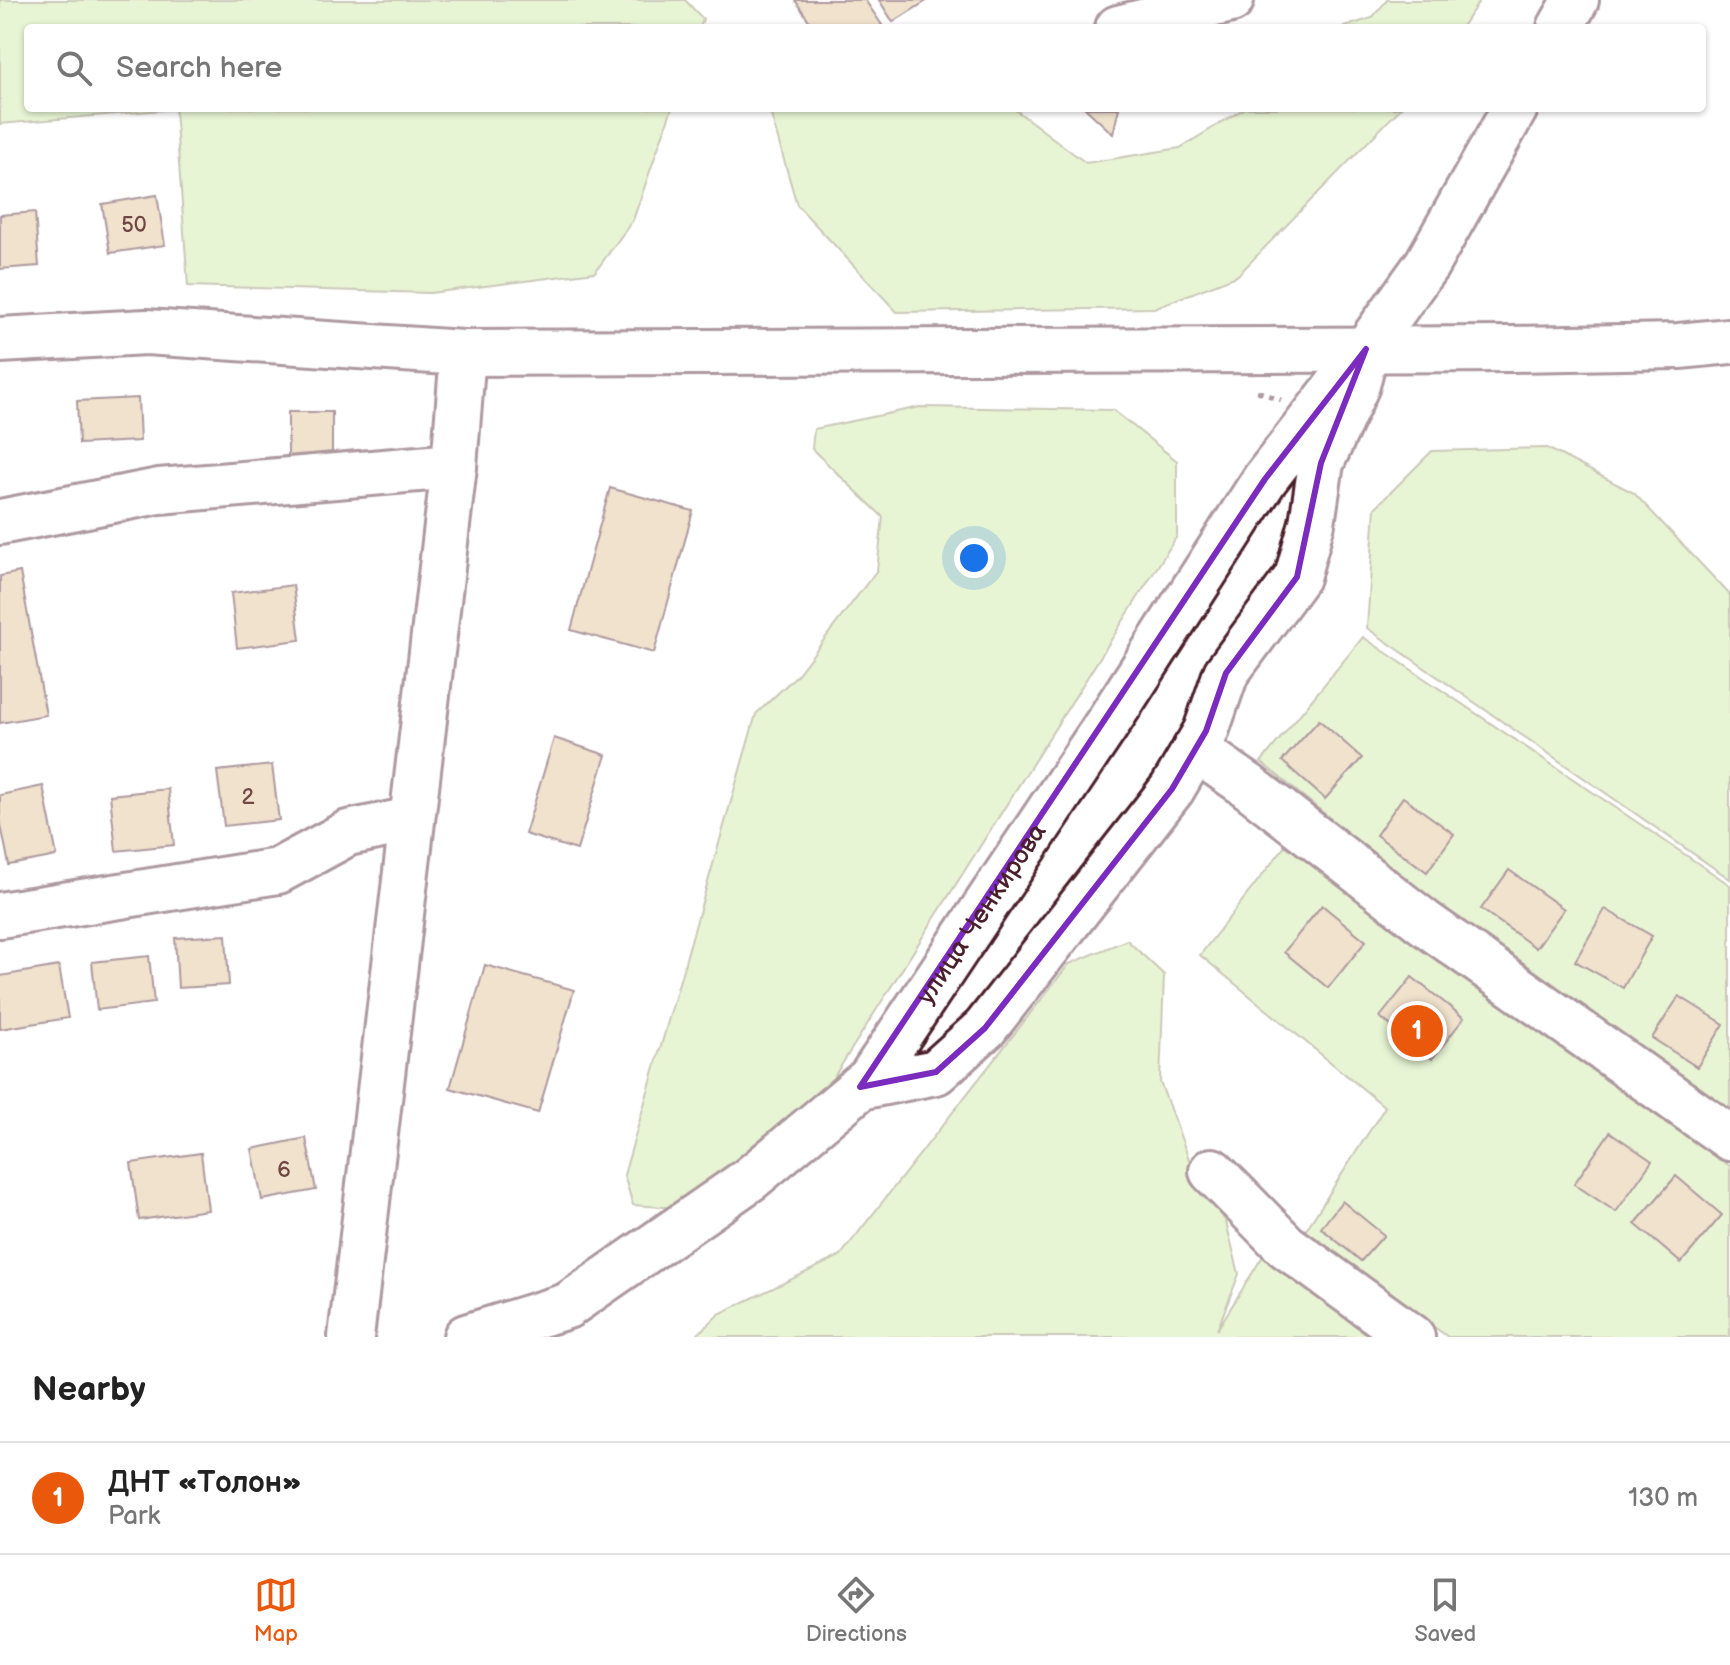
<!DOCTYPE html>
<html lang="en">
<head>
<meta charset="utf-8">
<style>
  :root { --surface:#fff; --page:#f6f6f6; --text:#222; --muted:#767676; --line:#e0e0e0; --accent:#ea580c }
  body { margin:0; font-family:"Balsamiq Sans",sans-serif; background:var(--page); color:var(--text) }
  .you { position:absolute; left:974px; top:558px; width:28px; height:28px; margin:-20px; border:6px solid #fff; border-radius:50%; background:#1a73e8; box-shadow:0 0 0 12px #1a73e833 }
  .badge { display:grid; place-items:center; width:52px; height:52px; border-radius:50%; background:var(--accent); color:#fff; font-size:26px; font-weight:700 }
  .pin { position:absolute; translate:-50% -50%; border:4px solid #fff; box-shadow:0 2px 8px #0006 }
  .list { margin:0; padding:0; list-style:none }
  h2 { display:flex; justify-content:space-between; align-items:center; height:104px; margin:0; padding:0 32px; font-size:34px }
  h2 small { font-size:26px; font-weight:400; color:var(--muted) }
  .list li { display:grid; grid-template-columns:52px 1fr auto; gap:24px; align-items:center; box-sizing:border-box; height:112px; padding:0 32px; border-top:2px solid var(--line) }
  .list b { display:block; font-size:30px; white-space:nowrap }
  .list p { margin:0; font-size:26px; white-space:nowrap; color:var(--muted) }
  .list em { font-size:26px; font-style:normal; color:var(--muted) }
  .icon { flex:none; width:44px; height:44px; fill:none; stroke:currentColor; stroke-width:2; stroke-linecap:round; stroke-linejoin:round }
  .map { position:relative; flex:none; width:1730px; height:1337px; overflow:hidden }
  .search { position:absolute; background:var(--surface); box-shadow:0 2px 6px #0004; left:24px; right:24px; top:24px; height:88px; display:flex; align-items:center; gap:20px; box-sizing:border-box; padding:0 28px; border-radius:8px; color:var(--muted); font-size:30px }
  .sheet { height:216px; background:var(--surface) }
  nav { display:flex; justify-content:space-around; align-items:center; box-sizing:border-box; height:112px; border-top:2px solid var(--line); background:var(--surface); font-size:22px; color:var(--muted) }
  nav a { display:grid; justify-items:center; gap:4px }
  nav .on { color:var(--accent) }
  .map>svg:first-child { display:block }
</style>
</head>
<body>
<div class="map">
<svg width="1730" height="1337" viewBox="0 0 1730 1337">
  <rect width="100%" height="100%" fill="#fff"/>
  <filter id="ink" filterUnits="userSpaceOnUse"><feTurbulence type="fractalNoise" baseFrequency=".0125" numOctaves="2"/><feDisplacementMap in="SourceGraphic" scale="16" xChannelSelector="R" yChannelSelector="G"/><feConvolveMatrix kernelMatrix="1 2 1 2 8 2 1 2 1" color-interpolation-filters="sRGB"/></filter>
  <g filter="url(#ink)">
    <g fill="#cde89f" stroke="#8c8465" stroke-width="2">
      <polygon points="0,0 685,0 703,19 700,28 28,28 28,108 672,108 633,220 595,272 430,293 188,286 175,109 0,124"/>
      <polygon points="1387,0 1480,0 1461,28 1341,28 1372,18"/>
      <polygon points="769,108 1013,108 1086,163 1180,148 1245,108 1401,108 1237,276 1154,308 897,312 797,205"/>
      <polygon points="920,407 1113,410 1177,461 1177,536 809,1116 677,1208 633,1205 624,1175 756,714 797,675 877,570 883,517 812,449 814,429"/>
      <polygon points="1547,448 1634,493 1730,595 1730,879 1367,628 1375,508 1432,451"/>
      <polygon points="1363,637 1730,885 1730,1113 1449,915 1261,762"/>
      <polygon points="1289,841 1419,944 1730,1166 1730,1337 1448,1337 1304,1233 1385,1107 1200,955"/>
      <polygon points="1127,940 1164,975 1160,1082 1195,1175 1226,1222 1239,1274 1217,1330 1266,1251 1386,1337 695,1337 719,1314 840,1256 1069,964"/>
    </g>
    <g fill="#ddbe90" stroke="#4a1f2b" stroke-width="2">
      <polygon points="795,0 865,0 882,25 878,28 814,28"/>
      <polygon points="879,0 928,0 893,22"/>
      <polygon points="1085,108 1119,108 1113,134"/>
      <polygon points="157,195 165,245 110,253 102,204"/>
      <polygon points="35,212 39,266 0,269 0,215"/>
      <polygon points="138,398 140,441 79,444 77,401"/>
      <rect x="288" y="412" width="44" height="49"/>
      <polygon points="610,488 693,511 654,653 571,630"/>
      <polygon points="20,572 46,715 0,723 0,576"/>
      <polygon points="293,585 300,640 237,648 231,593"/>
      <polygon points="1319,720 1362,758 1325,799 1282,761"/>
      <polygon points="554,738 606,755 577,850 525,834"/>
      <polygon points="272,765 279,820 224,826 217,771"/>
      <polygon points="43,786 57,856 9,865 0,820 0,795"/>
      <polygon points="168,789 174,845 116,851 110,795"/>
      <polygon points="1403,797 1454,834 1427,872 1376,835"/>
      <polygon points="1509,870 1564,909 1536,948 1481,909"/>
      <polygon points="1322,905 1366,941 1328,988 1284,952"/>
      <polygon points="1605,909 1652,936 1623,988 1575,961"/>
      <polygon points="226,935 229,985 178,988 175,938"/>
      <polygon points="149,956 154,1003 97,1010 92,962"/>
      <polygon points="485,965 574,990 538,1113 450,1088"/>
      <polygon points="59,966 68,1018 0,1029 0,976"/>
      <polygon points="1412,977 1464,1018 1432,1059 1380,1017"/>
      <polygon points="1679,996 1724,1024 1697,1067 1652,1038"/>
      <polygon points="1610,1132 1652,1161 1616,1212 1574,1184"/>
      <polygon points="306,1138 316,1190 262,1200 252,1149"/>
      <polygon points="201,1153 208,1210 139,1220 131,1163"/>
      <polygon points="1676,1176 1722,1215 1681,1263 1635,1224"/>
      <polygon points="1342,1201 1384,1235 1361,1261 1321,1228"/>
    </g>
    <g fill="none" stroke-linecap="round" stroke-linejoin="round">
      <defs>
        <g id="minor">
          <polyline points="1118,28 1231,0"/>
          <polyline points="1560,28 1576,0"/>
          <polyline points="0,340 146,332 463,353 1512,349 1679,346 1730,341"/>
          <polyline points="0,522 159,491 454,466"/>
          <polyline points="1195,749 1247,785 1425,923 1730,1138"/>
          <polyline points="0,915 278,871 348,833 411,820"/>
          <polyline points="860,1087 936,1072 985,1028 1172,789 1206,731 1226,673 1297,577 1312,523 1321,463 1357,385 1366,349 1427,264 1515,108"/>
          <polyline points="1212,1171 1286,1246 1412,1337"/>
          <polyline points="351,1337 454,466 463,353"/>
          <path id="s1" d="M466,1337L567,1306L750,1179L870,1079L1107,724L1265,479L1366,349"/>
        </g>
      </defs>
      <use href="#minor" stroke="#4a1f2b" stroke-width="50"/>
      <polyline stroke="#4a1f2b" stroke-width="5" stroke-dasharray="6 6" stroke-linecap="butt" points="1257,391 1281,400"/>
      <use href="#minor" stroke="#fff" stroke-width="44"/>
    </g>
  </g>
  <path d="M0 0H1730V1337H0ZM1366,349L1321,463L1297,577L1226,673L1206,731L1172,789L985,1028L936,1072L860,1087L1265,479Z" fill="#fff" fill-opacity=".55" fill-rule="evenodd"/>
  <path fill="none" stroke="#7b2cbf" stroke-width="6" stroke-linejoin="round" d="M1366,349L1321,463L1297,577L1226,673L1206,731L1172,789L985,1028L936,1072L860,1087L1265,479Z"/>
  <g text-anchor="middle" stroke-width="8" stroke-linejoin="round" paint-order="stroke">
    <g font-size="22" fill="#6f4744">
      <text x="134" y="232">50</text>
      <text x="248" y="804">2</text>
      <text x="284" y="1177">6</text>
    </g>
    <g font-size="26" fill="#4a1f2b" stroke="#fff">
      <text dy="9" stroke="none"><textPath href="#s1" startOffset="684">улица Ченкирова</textPath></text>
    </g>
  </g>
</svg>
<div class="you"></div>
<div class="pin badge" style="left:1417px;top:1031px">1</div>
<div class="search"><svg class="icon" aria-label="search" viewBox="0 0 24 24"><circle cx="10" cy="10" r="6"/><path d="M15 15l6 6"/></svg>Search here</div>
</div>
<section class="sheet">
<h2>Nearby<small></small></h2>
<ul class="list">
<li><span class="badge">1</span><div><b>ДНТ «Толон»</b><p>Park</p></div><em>130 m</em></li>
</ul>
</section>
<nav>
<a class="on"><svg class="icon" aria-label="map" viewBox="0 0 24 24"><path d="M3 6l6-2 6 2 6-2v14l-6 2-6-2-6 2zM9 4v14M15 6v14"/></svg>Map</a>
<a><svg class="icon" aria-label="directions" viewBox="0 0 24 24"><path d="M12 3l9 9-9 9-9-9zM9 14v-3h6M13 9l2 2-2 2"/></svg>Directions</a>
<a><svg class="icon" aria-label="saved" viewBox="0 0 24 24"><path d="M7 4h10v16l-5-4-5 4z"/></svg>Saved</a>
</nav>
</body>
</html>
